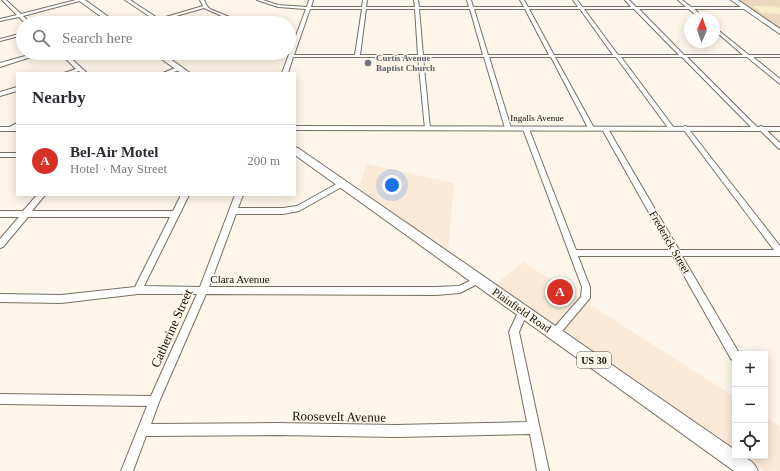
<!DOCTYPE html>
<html lang="en">
<head>
<meta charset="utf-8">
<style>
  :root { --surface:#fff; --page:#f7f7f7; --text:#2b2b33; --muted:#7c7c81; --line:#e1e1e2; --accent:#d93025 }
  body { margin:0; font-family:"Times New Roman",serif; background:var(--page); color:var(--text) }
  .controls { position:absolute; right:12px; bottom:12px; display:grid; overflow:hidden; border-radius:0px; box-shadow:0 2px 10px #0003 }
  .controls button { width:36px; height:36px; display:grid; place-items:center; padding:0; border:0; border-bottom:1px solid var(--line); background:var(--surface); color:var(--text); font:20px sans-serif }
  .compass { position:absolute; left:684px; top:12px; width:36px; height:36px; border-radius:50%; background:var(--surface); box-shadow:0 2px 10px #0003; rotate:2deg }
  .you { position:absolute; left:392px; top:185px; width:14px; height:14px; margin:-10px; border:3px solid #fff; border-radius:50%; background:#1a73e8; box-shadow:0 0 0 6px #1a73e833 }
  .badge { display:grid; place-items:center; width:26px; height:26px; border-radius:50%; background:var(--accent); color:#fff; font-size:13px; font-weight:700 }
  .pin { position:absolute; translate:-50% -50%; border:2px solid #fff; box-shadow:0 1px 4px #0006 }
  .list { margin:0; padding:0; list-style:none }
  h2 { display:flex; justify-content:space-between; align-items:center; height:52px; margin:0; padding:0 16px; font-size:17px }
  h2 small { font-size:13px; font-weight:400; color:var(--muted) }
  .list li { display:grid; grid-template-columns:26px 1fr auto; gap:12px; align-items:center; box-sizing:border-box; height:72px; padding:0 16px; border-top:1px solid var(--line) }
  .list b { display:block; font-size:15px; white-space:nowrap }
  .list p { margin:0; font-size:13px; white-space:nowrap; color:var(--muted) }
  .list em { font-size:13px; font-style:normal; color:var(--muted) }
  .icon { flex:none; width:22px; height:22px; fill:none; stroke:currentColor; stroke-width:2; stroke-linecap:round; stroke-linejoin:round }
  .map { position:relative; flex:none; width:780px; height:471px; overflow:hidden }
  .search { position:absolute; background:var(--surface); box-shadow:0 2px 10px #0003; left:16px; top:16px; width:280px; height:44px; display:flex; align-items:center; gap:10px; box-sizing:border-box; padding:0 14px; border-radius:22px; color:var(--muted); font-size:15px }
  .panel { position:absolute; background:var(--surface); box-shadow:0 2px 10px #0003; left:16px; top:72px; width:280px; height:124px; border-radius:0px }
  .map>svg:first-child { display:block }
</style>
</head>
<body>
<div class="map">
<svg width="780" height="471" viewBox="0 0 780 471">
  <rect width="100%" height="100%" fill="#fef6ea"/>
  <g fill="#fcead9">
    <polygon points="366,164 454,183 448,252 359,188"/>
    <polygon points="523,262 735,397 735,451 495,284"/>
    <polygon points="765,417 780,426 780,471 764,471 743,456 765,456"/>
  </g>
  <polygon fill="#ebd8bf" points="736,0 780,0 780,29"/>
  <polygon fill="#f7edc8" points="752,6 774,6 780,8 780,14 762,13"/>
  <g fill="none" stroke-linecap="round" stroke-linejoin="round">
    <defs>
      <g id="minor">
        <polygon points="2,0 6,0 21,14 76,0 83,0 23,16 30,23 25,23 19,17 0,21 0,19 17,15"/>
        <polygon points="125,0 130,0 159,19 203,6 200,0 204,0 207,6 210,9 239,21 235,22 204,8 162,20 160,22 146,23 155,20"/>
        <path d="M257,0H263L278,5L307,7L309,0H313L311,7H362L363,0H367L366,7H415L414,0H418L419,7H469L467,0H471L473,7H524L520,0H524L528,7H578L573,0H577L582,7H631L625,0H629L636,7H686L678,0H682L691,7H746L745,9H694L704,18H699L689,9H639L684,55H743L714,30V27L749,55H780V57H753L780,79V84L747,57H687L758,128L761,126L763,127L780,143V149L778,148L758,128L755,130L753,129L682,57H621L674,128L671,130L669,129L616,57H555L594,128L591,130L588,128L551,57H489L511,128L508,130L505,128L484,57H423L430,128L429,129H425L418,57H293L288,73H282L306,9L278,7ZM310,9H362L355,55H294ZM366,9H415L418,55H360ZM419,9H470L483,55H423ZM474,9H525L549,55H488ZM529,9H580L613,55H554ZM584,9H634L679,55H618Z"/>
        <polygon points="23,33 23,35 0,41 0,39"/>
        <polygon points="36,53 43,53 0,67 0,63"/>
        <polygon points="60,53 65,53 87,73 81,73 79,71 72,73 64,73 76,69"/>
        <polygon points="180,66 183,68 182,69 171,73 163,73"/>
        <polygon points="17,87 17,91 0,96 0,92"/>
        <polygon points="17,123 17,127 9,131 6,129"/>
        <polygon points="685,126 687,127 780,246 780,256 682,256 739,353 739,354 735,354 735,361 731,359 673,256 578,256 590,287 590,298 558,336 555,337 552,336 550,333 552,330 581,297 582,287 523,129 524,128 526,127 529,129 576,250 670,250 602,129 605,127 608,129 679,250 774,250 683,129 682,128"/>
        <rect x="0" y="153" width="17" height="4"/>
        <polygon points="340,182 343,182 347,184 299,211 283,214 236,214 209,287 436,287 459,286 478,277 481,278 482,280 481,282 460,293 436,295 206,294 159,402 151,424 277,423 396,425 527,422 509,332 520,308 523,307 526,308 528,311 519,332 549,471 537,471 530,434 396,437 277,435 146,436 133,471 121,471 147,406 0,404 0,394 151,396 197,294 138,294 61,303 0,302 0,294 61,295 135,287 170,217 28,217 3,247 0,248 0,239 19,217 0,217 0,211 23,211 37,195 45,195 32,211 173,211 181,195 189,195 144,286 200,287 235,195 243,195 238,208 283,208 297,206"/>
      </g>
      <g id="tertiary">
        <polygon points="295,126 780,127 780,131 295,130"/>
        <rect x="0" y="127" width="17" height="4"/>
      </g>
      <polygon id="secondary" points="731,0 738,0 780,29 780,34"/>
      <g id="primary">
        <polygon points="78,0 85,0 117,23 110,23"/>
        <polygon points="153,53 162,53 190,73 181,73"/>
        <path d="M295,147L298,148L735,450V456C745,456 754,461 758,471H734L295,155Z"/>
      </g>
    </defs>
    <use href="#minor" stroke="#786f63" stroke-width="2"/>
    <use href="#tertiary" stroke="#786f63" stroke-width="2"/>
    <use href="#secondary" stroke="#786f63" stroke-width="2"/>
    <use href="#primary" stroke="#786f63" stroke-width="2"/>
    <use href="#minor" fill="#fff" fill-rule="evenodd"/>
    <use href="#tertiary" fill="#fff" fill-rule="evenodd"/>
    <use href="#secondary" fill="#fff" fill-rule="evenodd"/>
    <use href="#primary" fill="#fff" fill-rule="evenodd"/>
  </g>
  <circle fill="#6b7280" stroke="#fef6ea" stroke-width="1.5" cx="368" cy="63" r="4"/>
  <g text-anchor="middle" stroke-width="3" stroke-linejoin="round" paint-order="stroke">
    <g font-size="9" font-weight="bold" fill="#5b616d" stroke="#fef6ea" text-anchor="start">
      <text x="376" y="61">Curtis Avenue<tspan x="376" dy="10">Baptist Church</tspan></text>
    </g>
    <g font-size="9" fill="#0f0c08" stroke="#fef6ea">
      <text x="537" y="121">Ingalls Avenue</text>
    </g>
    <rect fill="#fef6ea" stroke="#57524c" stroke-width="1" x="577" y="352" width="34" height="16" rx="3"/>
    <g font-size="10" font-weight="bold" fill="#0f0c08">
      <text x="594" y="364">US 30</text>
    </g>
    <g font-size="11" fill="#0f0c08" stroke="#fef6ea">
      <text transform="translate(670 242) rotate(60)" y="4">Frederick Street</text>
      <text x="240" y="283">Clara Avenue</text>
      <text transform="translate(522 310) rotate(35)" y="4">Plainfield Road</text>
    </g>
    <g font-size="13" fill="#0f0c08" stroke="#fef6ea">
      <text transform="translate(171 328) rotate(-66)" y="5">Catherine Street</text>
      <text transform="translate(339 416) rotate(1)" y="5">Roosevelt Avenue</text>
    </g>
  </g>
</svg>
<div class="controls">
<button>+</button>
<button>−</button>
<button><svg class="icon" aria-label="locate" viewBox="0 0 24 24"><circle cx="12" cy="12" r="6"/><path d="M12 2v4M12 18v4M2 12h4M18 12h4"/></svg></button>
</div>
<svg class="compass" viewBox="-18 -18 36 36"><path d="M0-13l5 13h-10z" fill="#e53935"/><path d="M0 13l5-13h-10z" fill="#7c7c81"/></svg>
<div class="you"></div>
<div class="pin badge" style="left:560px;top:292px">A</div>
<div class="search"><svg class="icon" aria-label="search" viewBox="0 0 24 24"><circle cx="10" cy="10" r="6"/><path d="M15 15l6 6"/></svg>Search here</div>
<section class="panel">
<h2>Nearby<small></small></h2>
<ul class="list">
<li><span class="badge">A</span><div><b>Bel-Air Motel</b><p>Hotel · May Street</p></div><em>200 m</em></li>
</ul>
</section>
</div>
</body>
</html>
